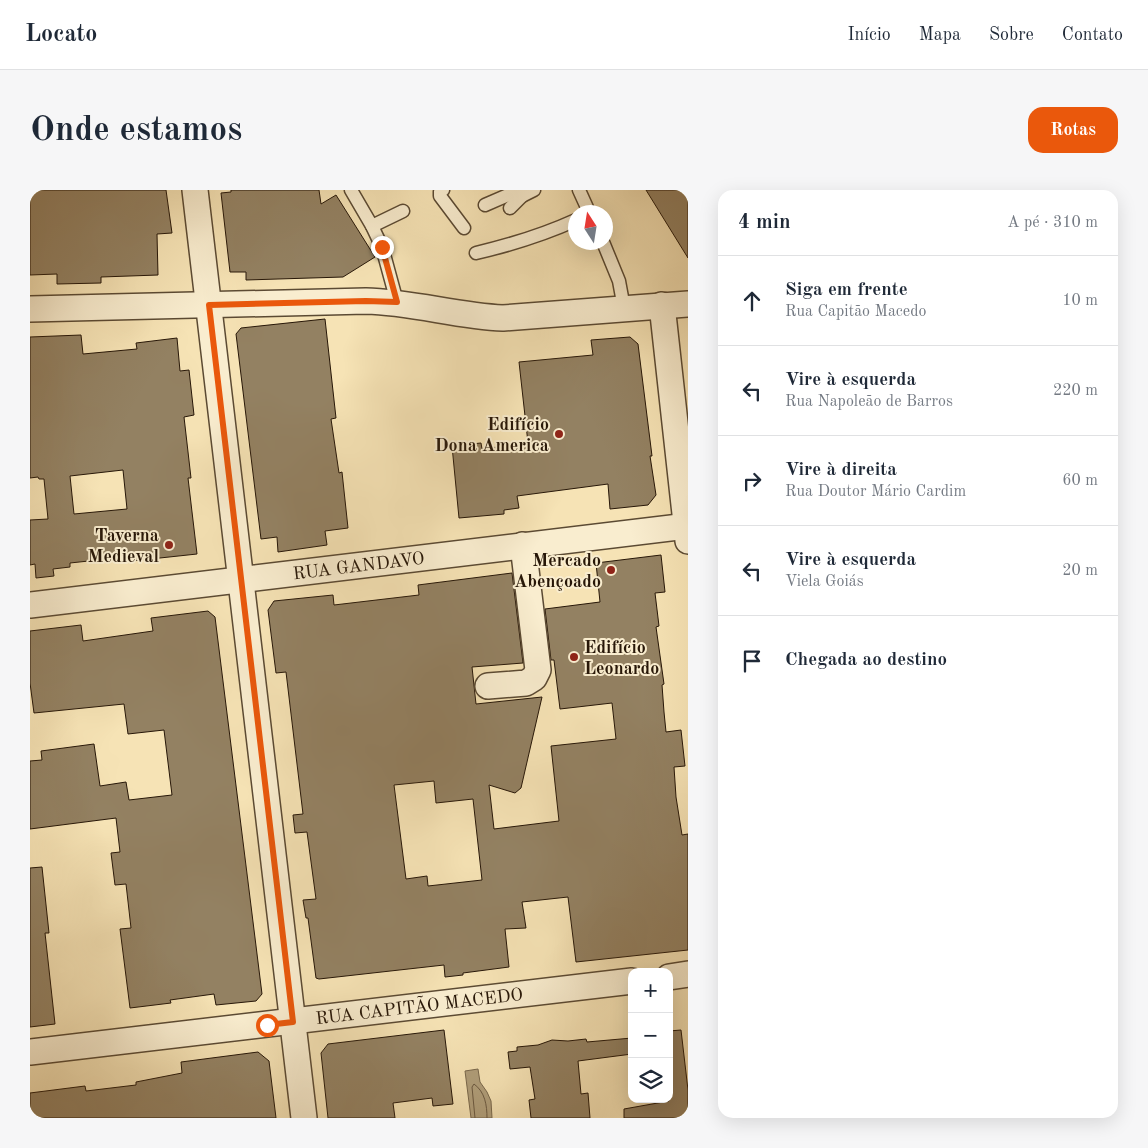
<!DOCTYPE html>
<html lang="pt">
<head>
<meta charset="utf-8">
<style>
  :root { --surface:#fff; --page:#f6f6f7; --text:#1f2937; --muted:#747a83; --line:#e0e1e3; --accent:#ea580c }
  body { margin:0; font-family:"Old Standard TT",serif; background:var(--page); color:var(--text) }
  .controls { position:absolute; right:15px; bottom:15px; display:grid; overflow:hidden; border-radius:10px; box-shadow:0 5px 20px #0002 }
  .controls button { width:45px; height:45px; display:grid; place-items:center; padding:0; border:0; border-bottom:1px solid var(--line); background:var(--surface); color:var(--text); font:25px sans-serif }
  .compass { position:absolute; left:538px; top:15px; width:45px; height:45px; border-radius:50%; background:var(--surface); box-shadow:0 5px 20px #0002; rotate:348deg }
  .stop { position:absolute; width:15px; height:15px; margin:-11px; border:4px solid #ea580c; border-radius:50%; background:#fff }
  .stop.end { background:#ea580c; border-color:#fff; box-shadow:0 1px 5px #0008 }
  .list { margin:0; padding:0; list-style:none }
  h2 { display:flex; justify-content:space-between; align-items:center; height:65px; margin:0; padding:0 20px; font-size:21px }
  h2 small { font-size:16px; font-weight:400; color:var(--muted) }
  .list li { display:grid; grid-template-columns:32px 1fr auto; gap:15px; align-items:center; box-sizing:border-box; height:90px; padding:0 20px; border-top:1px solid var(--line) }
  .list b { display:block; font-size:19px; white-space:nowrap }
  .list p { margin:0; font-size:16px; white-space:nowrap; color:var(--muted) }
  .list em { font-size:16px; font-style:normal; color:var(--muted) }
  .icon { flex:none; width:28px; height:28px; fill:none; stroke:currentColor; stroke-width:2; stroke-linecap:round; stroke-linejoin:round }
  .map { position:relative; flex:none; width:658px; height:928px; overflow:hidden; border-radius:15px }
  header { display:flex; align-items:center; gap:30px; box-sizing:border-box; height:70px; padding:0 25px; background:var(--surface); border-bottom:1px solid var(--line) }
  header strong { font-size:24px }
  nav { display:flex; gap:28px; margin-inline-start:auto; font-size:18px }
  .intro { display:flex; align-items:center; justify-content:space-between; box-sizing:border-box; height:120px; padding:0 30px }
  h1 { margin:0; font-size:35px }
  .button { padding:12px 22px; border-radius:15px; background:var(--accent); color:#fff; font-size:18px; font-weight:700 }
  main { display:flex; gap:30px; padding:0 30px }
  aside { flex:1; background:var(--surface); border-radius:15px; box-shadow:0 5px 20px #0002 }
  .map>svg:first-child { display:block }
</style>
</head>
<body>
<header>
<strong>Locato</strong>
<nav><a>Início</a><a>Mapa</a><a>Sobre</a><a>Contato</a></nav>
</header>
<div class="intro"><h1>Onde estamos</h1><a class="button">Rotas</a></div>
<main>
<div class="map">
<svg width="658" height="928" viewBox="0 0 658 928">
  <rect width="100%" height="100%" fill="#f6e3b5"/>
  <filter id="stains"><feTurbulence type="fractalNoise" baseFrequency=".004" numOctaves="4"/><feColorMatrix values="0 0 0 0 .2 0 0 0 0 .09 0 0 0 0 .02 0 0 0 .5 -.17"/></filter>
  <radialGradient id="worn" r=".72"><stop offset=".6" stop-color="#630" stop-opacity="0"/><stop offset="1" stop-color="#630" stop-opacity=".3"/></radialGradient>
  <polygon fill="#b09e7a" stroke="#79684c" points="448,879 450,892 457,902 461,911 462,928 441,928 435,881"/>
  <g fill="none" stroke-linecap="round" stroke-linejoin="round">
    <path stroke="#6c5a41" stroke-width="1" d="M445,928L442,897L444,894C455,902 457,915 457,928"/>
  </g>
  <g fill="#938162" stroke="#271708" fill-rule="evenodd">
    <polygon points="0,0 136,0 142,43 127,44 128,85 71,87 71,93 27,94 27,84 0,85"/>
    <polygon points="201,0 289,0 291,14 306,5 345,67 313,87 216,90 216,82 200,82 191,3 201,2"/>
    <polygon points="616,0 658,0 658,68"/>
    <polygon points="295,129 306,228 301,229 309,283 312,282 318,338 295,341 297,355 248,362 247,347 231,349 206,144 211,138"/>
    <path d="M51,145L53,164L107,159L106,153L147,148L150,181L159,180L164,225L154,227L161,288H158L167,364L102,371L101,365L68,368V370L40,373V377L23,379L24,386L6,388L5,374L0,375V330L18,329L14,289H9L8,287L0,288V147ZM93,280L97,319L44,324L40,286Z"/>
    <polygon points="600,147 608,154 622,266 620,266 626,305 618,315 580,319 578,294 487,306 489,318 474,320 474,324 429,328 422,256 451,253 452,259 498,253 489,172 563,165 561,150"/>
    <path d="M631,365L635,402L625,403L629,436L626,437L634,494L632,495L634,522L636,542L651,540L655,576L644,577L646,607L652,645L658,644V760L546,772L538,707L492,712L496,738L475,739L479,777L433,783V785L415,787L414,775L289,789L286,788L278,728H276L273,710L286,709L277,642L265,643L263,625L273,624L256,482L246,483L238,420L244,411L303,405L304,415L389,405L388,395L482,383L493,473L442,477L446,514L512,507L491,598L485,603L459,595L464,639L529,631L521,556L586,549L582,513L530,519L524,470H521L515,419L570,412L566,373ZM404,591L406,613L443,609L452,690L398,696L397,686L376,689L364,595Z"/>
    <polygon points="178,421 185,427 232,804 226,811 186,815 184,804 140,810 141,813 100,818 90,739 101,738 96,694 85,695 81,663 90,662 86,628 0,639 0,571 12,570 11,561 64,554 70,596 96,592 99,610 142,605 134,540 98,544 94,514 4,523 0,493 0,441 51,435 53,451 123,441 121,428"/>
    <polygon points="12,677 19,743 15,743 25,834 0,837 0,678"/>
    <polygon points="414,840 423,914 403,916 402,908 363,913 365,928 298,928 291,863 298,854"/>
    <polygon points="651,840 658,900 658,928 594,928 594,919 639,911 639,841"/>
    <polygon points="602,848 602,864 548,871 551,904 558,903 560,928 501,928 499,910 505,909 500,877 480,879 478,862 487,861 487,857 508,855 522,850 538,851 556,849 557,852"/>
    <polygon points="228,862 239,871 246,928 0,928 0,903 55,896 56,901 106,895 106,892 152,883 151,872"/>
  </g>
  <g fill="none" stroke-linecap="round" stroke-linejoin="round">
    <defs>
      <g id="service">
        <polyline points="321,0 342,36 352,57 367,112"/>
        <polyline points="413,0 410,2 410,6 434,38"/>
        <polyline points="549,0 559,22"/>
        <polyline points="455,15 478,5 492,6 504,0"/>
        <polyline points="480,18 492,6"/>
        <polyline points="342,36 373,21"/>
        <polyline points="573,52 589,91 594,118"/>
        <path d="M446,63C480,55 513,45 546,30"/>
      </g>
      <g id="minor">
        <polyline points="165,0 274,928"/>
        <polyline points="632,115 658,351"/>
        <path d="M0,119L336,111C382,112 427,126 473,128L658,114"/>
        <path id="s1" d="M0,415L658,336"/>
        <polyline points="458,496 496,493 504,488 508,480 493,355"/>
        <polyline points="639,787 658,784"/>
        <path id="s2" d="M0,862L602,791"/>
      </g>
    </defs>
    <use href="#service" stroke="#5b4a33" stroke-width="15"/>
    <use href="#minor" stroke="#5b4a33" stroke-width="28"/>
    <use href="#service" stroke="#f9edcf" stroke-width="12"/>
    <use href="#minor" stroke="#f9edcf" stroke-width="25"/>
  </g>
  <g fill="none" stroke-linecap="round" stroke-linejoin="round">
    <polyline stroke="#ea580c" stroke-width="6" points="237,835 263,832 179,115 336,111 367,112 352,57"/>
  </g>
  <g fill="#8f2418" stroke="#f9edcf" stroke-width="2">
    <circle cx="529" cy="244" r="5"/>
    <circle cx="139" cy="355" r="5"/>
    <circle cx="581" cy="380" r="5"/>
    <circle cx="544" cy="467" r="5"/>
  </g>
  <g text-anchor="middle" stroke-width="4" stroke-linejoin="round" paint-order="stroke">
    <g font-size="18" font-weight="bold" fill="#271708" stroke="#f9edcf" text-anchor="end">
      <text x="519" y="240">Edifício<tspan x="519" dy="21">Dona America</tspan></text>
      <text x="129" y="351">Taverna<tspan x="129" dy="21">Medieval</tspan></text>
      <text x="571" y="376">Mercado<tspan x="571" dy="21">Abençoado</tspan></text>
      <text x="554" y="463" text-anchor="start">Edifício<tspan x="554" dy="21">Leonardo</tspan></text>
    </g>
    <g font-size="18" fill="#271708" stroke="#f9edcf">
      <text dy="6" stroke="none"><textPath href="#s1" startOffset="331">RUA GANDAVO</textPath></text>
      <text dy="6" stroke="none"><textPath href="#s2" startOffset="392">RUA CAPITÃO MACEDO</textPath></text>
    </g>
  </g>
  <rect width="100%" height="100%" filter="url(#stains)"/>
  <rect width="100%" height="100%" fill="url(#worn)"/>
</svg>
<div class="controls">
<button>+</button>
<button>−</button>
<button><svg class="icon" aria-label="layers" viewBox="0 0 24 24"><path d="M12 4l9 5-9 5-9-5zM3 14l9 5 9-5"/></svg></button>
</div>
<svg class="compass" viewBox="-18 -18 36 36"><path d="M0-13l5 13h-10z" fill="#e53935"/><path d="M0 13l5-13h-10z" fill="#747a83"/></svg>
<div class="stop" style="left:237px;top:835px"></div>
<div class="stop end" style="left:352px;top:57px"></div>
</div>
<aside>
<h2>4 min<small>A pé · 310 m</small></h2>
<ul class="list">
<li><svg class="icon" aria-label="ahead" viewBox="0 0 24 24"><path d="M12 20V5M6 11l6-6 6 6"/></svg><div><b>Siga em frente</b><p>Rua Capitão Macedo</p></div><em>10 m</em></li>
<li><svg class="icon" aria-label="left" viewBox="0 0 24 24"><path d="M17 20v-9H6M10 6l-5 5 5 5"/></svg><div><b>Vire à esquerda</b><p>Rua Napoleão de Barros</p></div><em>220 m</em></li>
<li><svg class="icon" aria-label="right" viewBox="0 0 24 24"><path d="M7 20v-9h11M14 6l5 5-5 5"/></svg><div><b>Vire à direita</b><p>Rua Doutor Mário Cardim</p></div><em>60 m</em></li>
<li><svg class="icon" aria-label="left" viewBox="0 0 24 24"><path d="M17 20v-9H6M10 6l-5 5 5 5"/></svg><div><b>Vire à esquerda</b><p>Viela Goiás</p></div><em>20 m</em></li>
<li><svg class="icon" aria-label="arrive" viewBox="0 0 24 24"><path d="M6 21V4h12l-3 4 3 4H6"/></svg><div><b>Chegada ao destino</b></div></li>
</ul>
</aside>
</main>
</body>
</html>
